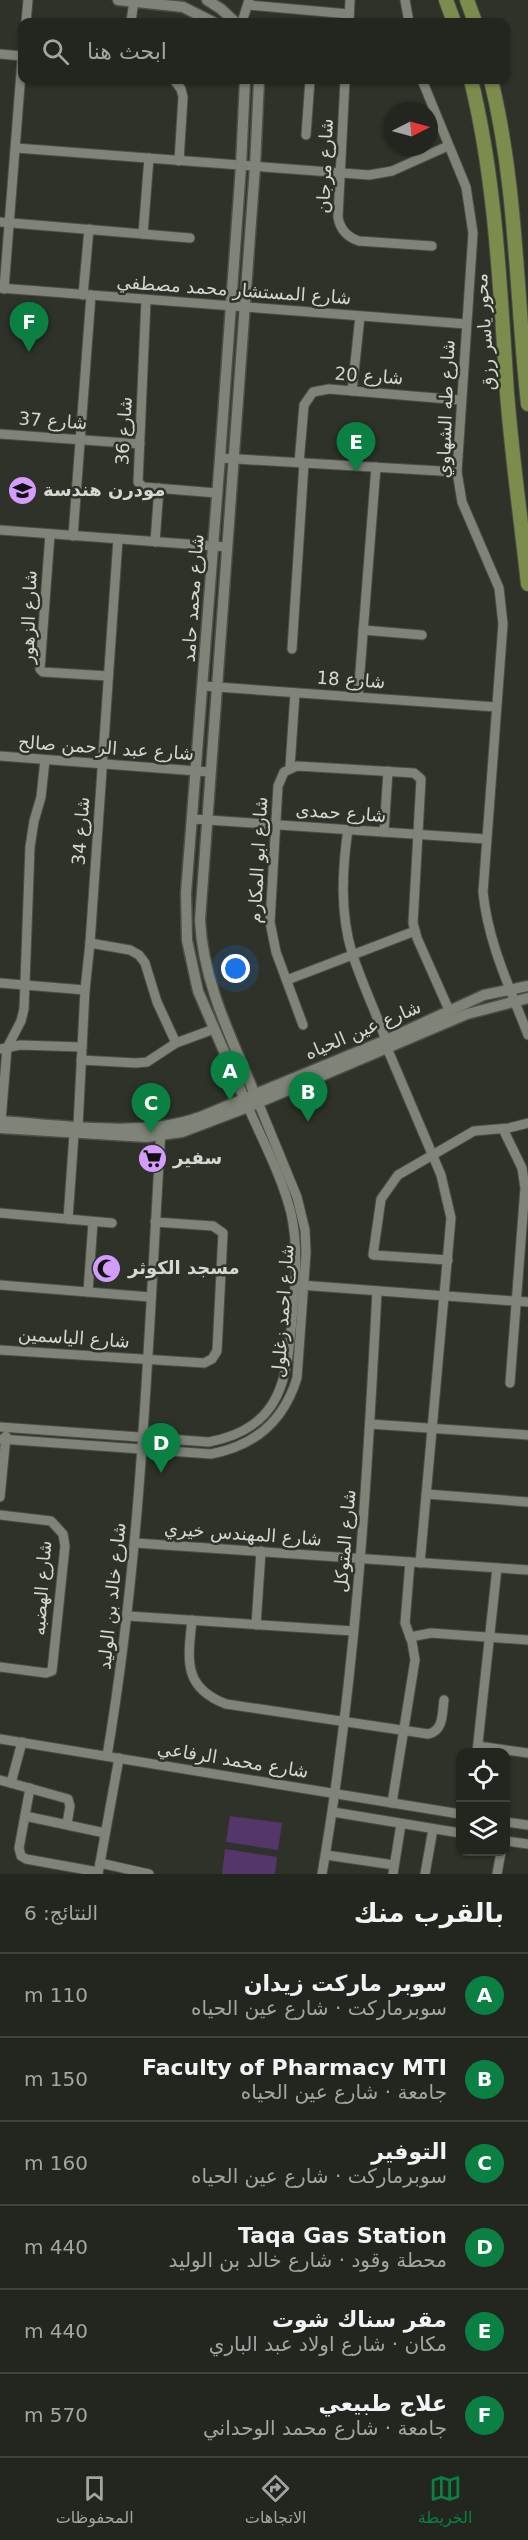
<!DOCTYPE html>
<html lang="ar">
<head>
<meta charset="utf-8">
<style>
  :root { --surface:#23261f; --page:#2f322c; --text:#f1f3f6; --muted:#a3a5a4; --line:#40433d; --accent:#0b8043 }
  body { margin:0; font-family:"DejaVu Sans","Noto Naskh Arabic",sans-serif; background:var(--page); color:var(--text); direction:rtl }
  .controls { position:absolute; right:18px; bottom:18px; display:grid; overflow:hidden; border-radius:12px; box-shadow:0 2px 4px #0004 }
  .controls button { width:54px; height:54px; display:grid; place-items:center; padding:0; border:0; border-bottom:2px solid var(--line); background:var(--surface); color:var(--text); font:30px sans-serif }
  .compass { position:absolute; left:384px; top:102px; width:54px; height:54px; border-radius:50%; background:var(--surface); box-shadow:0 2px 4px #0004; rotate:84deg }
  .you { position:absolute; left:236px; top:969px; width:21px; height:21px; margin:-15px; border:4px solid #fff; border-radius:50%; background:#1a73e8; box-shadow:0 0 0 9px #1a73e833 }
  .badge { display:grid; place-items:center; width:39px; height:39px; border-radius:50%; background:var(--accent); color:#fff; font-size:20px; font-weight:700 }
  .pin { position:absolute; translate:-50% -50px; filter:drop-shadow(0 2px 3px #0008) }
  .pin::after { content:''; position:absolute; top:32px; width:21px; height:18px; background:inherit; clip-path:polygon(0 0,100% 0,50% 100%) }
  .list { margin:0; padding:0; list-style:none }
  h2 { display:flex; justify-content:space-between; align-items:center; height:78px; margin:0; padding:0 24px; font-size:26px }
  h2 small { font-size:20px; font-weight:400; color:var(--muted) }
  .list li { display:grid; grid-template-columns:39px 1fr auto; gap:18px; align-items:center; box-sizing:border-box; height:84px; padding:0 24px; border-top:2px solid var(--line) }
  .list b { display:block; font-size:22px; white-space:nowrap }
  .list p { margin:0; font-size:20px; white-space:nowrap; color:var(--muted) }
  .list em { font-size:20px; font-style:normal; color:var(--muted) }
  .icon { flex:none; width:33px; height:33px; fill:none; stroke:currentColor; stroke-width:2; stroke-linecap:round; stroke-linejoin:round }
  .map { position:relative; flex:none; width:528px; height:1874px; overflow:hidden; direction:ltr }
  .search { position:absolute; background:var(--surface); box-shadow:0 2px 4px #0004; left:18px; right:18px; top:18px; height:66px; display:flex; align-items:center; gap:15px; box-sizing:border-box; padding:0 21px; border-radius:12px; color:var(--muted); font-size:22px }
  .sheet { height:582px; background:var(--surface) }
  nav { display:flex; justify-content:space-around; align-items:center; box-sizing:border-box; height:84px; border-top:2px solid var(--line); background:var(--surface); font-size:16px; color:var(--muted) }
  nav a { display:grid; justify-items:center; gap:3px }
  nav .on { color:var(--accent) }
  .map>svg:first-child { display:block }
</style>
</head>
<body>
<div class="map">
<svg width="528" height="1874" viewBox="0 0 528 1874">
  <rect width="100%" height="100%" fill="#2f3229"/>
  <g fill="#54366a">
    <polygon points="230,1816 282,1823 278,1850 226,1842"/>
    <polygon points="225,1849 277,1857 275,1874 222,1874"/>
  </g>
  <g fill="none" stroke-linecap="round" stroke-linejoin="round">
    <defs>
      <g id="minor">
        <polyline points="405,0 409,22"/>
        <polyline points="248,5 349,14"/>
        <polyline points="26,22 28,0"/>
        <polyline points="131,22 134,0"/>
        <polyline points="242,22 249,0"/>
        <polyline points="349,22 350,0"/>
        <polyline points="0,54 22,56"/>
        <polyline points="174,80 181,89 183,97 179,161"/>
        <path d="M345,80L338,217C340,230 347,237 359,241L432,246"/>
        <path d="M422,80L466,187L473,233L457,472L462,502L499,588L503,624L483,892C488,943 510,988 528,1035"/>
        <polyline points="306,135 310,80"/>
        <polyline points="16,148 369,175 392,171 448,146"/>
        <polyline points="0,222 190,238"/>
        <polyline points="143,234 149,158"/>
        <polyline points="0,288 466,324"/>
        <polyline points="4,289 22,60"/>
        <polyline points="83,295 89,229"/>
        <polyline points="146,300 138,482 143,487 217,493"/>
        <polyline points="352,391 360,316"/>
        <polyline points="0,434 140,444"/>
        <polyline points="220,458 457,472"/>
        <polyline points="299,463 304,405 313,392 329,389 460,400"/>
        <polyline points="0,530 227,547"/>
        <polyline points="50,534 40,669 43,672 108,676"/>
        <polyline points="73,536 91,295"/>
        <polyline points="155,542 159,488"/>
        <polyline points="363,630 422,635"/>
        <polyline points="292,649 304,463"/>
        <polyline points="203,686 496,707"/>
        <polyline points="358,697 376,467"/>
        <polyline points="0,756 210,772"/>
        <polyline points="290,767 295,693"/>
        <polyline points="193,819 486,839"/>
        <path d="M348,829C342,871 340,913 352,953C362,983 375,1011 386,1040"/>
        <polyline points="384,832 388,771"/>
        <polyline points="90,943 130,950 139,955 145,963 157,1002 176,1043"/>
        <polyline points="287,980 415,931"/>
        <polyline points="0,983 85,990"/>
        <polyline points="303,1025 276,952 270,922 278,786 284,772 297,766 414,773 421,779 413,923 417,938 449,1010"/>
        <polyline points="387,1048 441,1175 451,1218 420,1563"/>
        <polyline points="0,1049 20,1045 82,1047"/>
        <polyline points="81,1060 136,1063 147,1062 176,1043 214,1029"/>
        <polyline points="1,1121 7,1048 21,1021 24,1009 30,847 34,821 41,797 45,760"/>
        <polyline points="78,1126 85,990 90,943 118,539"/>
        <polyline points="503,1129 522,1168 525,1188 510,1383"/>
        <polyline points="0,1213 112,1223"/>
        <polyline points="68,1219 74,1134"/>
        <polyline points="448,1260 373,1255 381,1199 398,1175 474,1131 509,1128 528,1123"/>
        <polyline points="0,1285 150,1297"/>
        <polyline points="300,1285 528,1302"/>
        <polyline points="88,1292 93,1222"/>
        <polyline points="0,1350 204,1363 212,1359 217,1351 223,1233 213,1226 155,1222"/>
        <polyline points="370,1424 528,1435"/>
        <path d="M0,1427L209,1442C286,1427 287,1374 293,1309C296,1277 298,1245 291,1213C282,1177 263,1141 248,1107"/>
        <path d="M0,1439L211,1454C255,1446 284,1420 297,1378L306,1253L305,1230L297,1197L258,1102"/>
        <polyline points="426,1494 528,1502"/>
        <polyline points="0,1497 6,1436"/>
        <polyline points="0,1515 51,1521 63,1534 65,1546 52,1671 46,1673 0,1667"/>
        <polyline points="135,1543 528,1570"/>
        <polyline points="128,1616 353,1631"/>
        <path d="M192,1620C188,1659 182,1687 226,1704L428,1734C444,1731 442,1713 444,1700"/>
        <polyline points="256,1625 261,1551"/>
        <polyline points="410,1637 431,1633 528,1640"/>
        <polyline points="0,1739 460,1814"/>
        <polyline points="478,1746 528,1753"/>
        <polyline points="477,1752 497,1568"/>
        <path d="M107,1756C142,1550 148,1339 161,1130"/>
        <polyline points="0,1780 68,1799 70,1806 67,1824"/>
        <polyline points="11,1783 22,1742"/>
        <polyline points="30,1788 19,1848 21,1856 26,1859 98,1872"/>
        <polyline points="392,1803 415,1660 412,1642 405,1623 410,1562"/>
        <polyline points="333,1812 460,1833"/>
        <polyline points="25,1816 105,1833"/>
        <polyline points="506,1822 528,1825"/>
        <polyline points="506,1841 528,1844"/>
        <polyline points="326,1855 394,1865"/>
        <polyline points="100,1863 149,1874"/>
        <polyline points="98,1874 119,1758"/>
        <path d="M322,1874C355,1682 367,1486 377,1291"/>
        <polyline points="393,1874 401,1824"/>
        <polyline points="425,1874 433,1829"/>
        <polyline points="497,1874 501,1852"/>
      </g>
      <g id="tertiary">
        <polyline points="118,0 183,7 213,22"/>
        <polyline points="207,0 221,9 235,22"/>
        <polyline points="245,80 241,166 220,458 186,893 187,940 198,991 248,1107"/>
        <path d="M258,1102C234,1043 203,985 200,920L255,167L259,80"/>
        <path d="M0,1121C60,1125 144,1138 200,1117L386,1040L484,995L528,986"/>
        <polyline points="0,1128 146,1137 182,1132 248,1107 467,1014 528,998"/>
      </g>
      <g id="primary">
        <polyline points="446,0 454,22"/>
        <polyline points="467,0 475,22"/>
        <path d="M471,80C496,182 500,288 507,393C512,457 521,520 528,584"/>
        <path d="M491,80C517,186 516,295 528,404"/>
      </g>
    </defs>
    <use href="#minor" stroke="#4c4e47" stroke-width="11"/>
    <use href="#tertiary" stroke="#4c4e47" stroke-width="13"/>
    <use href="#primary" stroke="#4c4e47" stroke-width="16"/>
    <use href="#minor" stroke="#7f8378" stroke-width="9"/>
    <use href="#tertiary" stroke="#7f8378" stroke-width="10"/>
    <use href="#primary" stroke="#7b8c4d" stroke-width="14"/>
  </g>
  <defs>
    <symbol id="university-disc" viewBox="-11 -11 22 22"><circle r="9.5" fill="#d39cfd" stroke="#2f3229"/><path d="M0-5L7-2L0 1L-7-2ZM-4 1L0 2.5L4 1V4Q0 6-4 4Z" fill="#111"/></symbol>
    <symbol id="supermarket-disc" viewBox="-11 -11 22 22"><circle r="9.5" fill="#d39cfd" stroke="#2f3229"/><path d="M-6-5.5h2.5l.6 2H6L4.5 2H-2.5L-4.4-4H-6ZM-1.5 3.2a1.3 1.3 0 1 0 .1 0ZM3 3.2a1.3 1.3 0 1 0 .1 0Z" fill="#111"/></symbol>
    <symbol id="mosque-disc" viewBox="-11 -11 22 22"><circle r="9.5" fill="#d39cfd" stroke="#2f3229"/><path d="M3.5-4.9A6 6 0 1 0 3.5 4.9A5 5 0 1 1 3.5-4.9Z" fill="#111"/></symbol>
  </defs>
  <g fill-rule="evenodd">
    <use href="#university-disc" x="6" y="474" width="33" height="33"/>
    <use href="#supermarket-disc" x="136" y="1142" width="33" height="33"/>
    <use href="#mosque-disc" x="90" y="1252" width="33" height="33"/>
  </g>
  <g text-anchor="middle" stroke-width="5" stroke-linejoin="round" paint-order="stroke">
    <g font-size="18" fill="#d5d7d2" stroke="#2f3229">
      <text transform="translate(325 166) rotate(-88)" y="6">شارع مرجان</text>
      <text transform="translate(234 290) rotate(4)" y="6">شارع المستشار محمد مصطفي</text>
      <text transform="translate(485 332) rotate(-94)" y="6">محور ياسر رزق</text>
      <text transform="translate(369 376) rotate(4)" y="6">شارع 20</text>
      <text transform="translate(446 409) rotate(-88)" y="6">شارع طه الشهاوي</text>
      <text transform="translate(53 421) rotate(4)" y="6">شارع 37</text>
      <text transform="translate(124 431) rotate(-87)" y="6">شارع 36</text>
      <text transform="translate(193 598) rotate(-86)" y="6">شارع محمد حامد</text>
      <text transform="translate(29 617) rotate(-88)" y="6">شارع الزهور</text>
      <text transform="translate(351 680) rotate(4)" y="6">شارع 18</text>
      <text transform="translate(106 748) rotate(4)" y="6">شارع عبد الرحمن صالح</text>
      <text transform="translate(341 813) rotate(4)" y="6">شارع حمدى</text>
      <text transform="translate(81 831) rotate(-86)" y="6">شارع 34</text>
      <text transform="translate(258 860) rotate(-87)" y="6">شارع ابو المكارم</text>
      <text transform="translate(363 1030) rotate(-23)" y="6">شارع عين الحياه</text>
      <text transform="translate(283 1311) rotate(-86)" y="6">شارع احمد زغلول</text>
      <text transform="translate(74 1338) rotate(4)" y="6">شارع الياسمين</text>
      <text transform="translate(243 1534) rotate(4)" y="6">شارع المهندس خيري</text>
      <text transform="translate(345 1541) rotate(-85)" y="6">شارع المتوكل</text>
      <text transform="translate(42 1588) rotate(-86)" y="6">شارع الهضبه</text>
      <text transform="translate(112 1596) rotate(-84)" y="6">شارع خالد بن الوليد</text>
      <text transform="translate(233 1760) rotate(9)" y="6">شارع محمد الرفاعي</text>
    </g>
    <g font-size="18" font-weight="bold" fill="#d5d7d2" stroke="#2f3229" text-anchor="start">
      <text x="43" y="496">مودرن هندسة</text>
      <text x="173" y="1164">سفير</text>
      <text x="128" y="1274">مسجد الكوثر</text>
    </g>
  </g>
</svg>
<div class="controls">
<button><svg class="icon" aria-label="locate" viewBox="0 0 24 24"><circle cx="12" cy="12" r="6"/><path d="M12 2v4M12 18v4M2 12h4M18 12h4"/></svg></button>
<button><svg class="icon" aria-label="layers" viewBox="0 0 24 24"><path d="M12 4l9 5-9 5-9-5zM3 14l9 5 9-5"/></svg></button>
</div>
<svg class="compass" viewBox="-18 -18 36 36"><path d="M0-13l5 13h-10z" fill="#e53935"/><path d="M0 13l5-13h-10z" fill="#a3a5a4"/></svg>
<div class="you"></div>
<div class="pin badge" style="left:230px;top:1101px">A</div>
<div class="pin badge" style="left:308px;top:1122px">B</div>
<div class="pin badge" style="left:151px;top:1133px">C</div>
<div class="pin badge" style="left:161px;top:1473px">D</div>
<div class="pin badge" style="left:356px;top:472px">E</div>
<div class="pin badge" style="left:29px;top:352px">F</div>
<div class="search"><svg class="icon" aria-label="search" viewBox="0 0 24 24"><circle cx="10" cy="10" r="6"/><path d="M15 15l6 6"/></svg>ابحث هنا</div>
</div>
<section class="sheet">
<h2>بالقرب منك<small>النتائج: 6</small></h2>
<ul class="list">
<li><span class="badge">A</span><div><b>سوبر ماركت زيدان</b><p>سوبرماركت · شارع عين الحياه</p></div><em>110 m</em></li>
<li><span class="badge">B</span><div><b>Faculty of Pharmacy MTI</b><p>جامعة · شارع عين الحياه</p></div><em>150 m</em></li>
<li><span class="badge">C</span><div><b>التوفير</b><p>سوبرماركت · شارع عين الحياه</p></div><em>160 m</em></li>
<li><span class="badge">D</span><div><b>Taqa Gas Station</b><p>محطة وقود · شارع خالد بن الوليد</p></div><em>440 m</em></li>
<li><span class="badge">E</span><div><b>مقر سناك شوت</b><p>مكان · شارع اولاد عبد الباري</p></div><em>440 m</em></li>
<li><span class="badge">F</span><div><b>علاج طبيعي</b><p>جامعة · شارع محمد الوحداني</p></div><em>570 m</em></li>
</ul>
</section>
<nav>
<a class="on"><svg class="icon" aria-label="map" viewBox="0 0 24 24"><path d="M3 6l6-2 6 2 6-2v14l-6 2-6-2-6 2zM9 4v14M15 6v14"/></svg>الخريطة</a>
<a><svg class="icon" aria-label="directions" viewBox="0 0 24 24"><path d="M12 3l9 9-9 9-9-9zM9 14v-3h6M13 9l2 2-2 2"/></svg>الاتجاهات</a>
<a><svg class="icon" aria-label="saved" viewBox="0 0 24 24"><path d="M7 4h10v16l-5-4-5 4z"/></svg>المحفوظات</a>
</nav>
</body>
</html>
